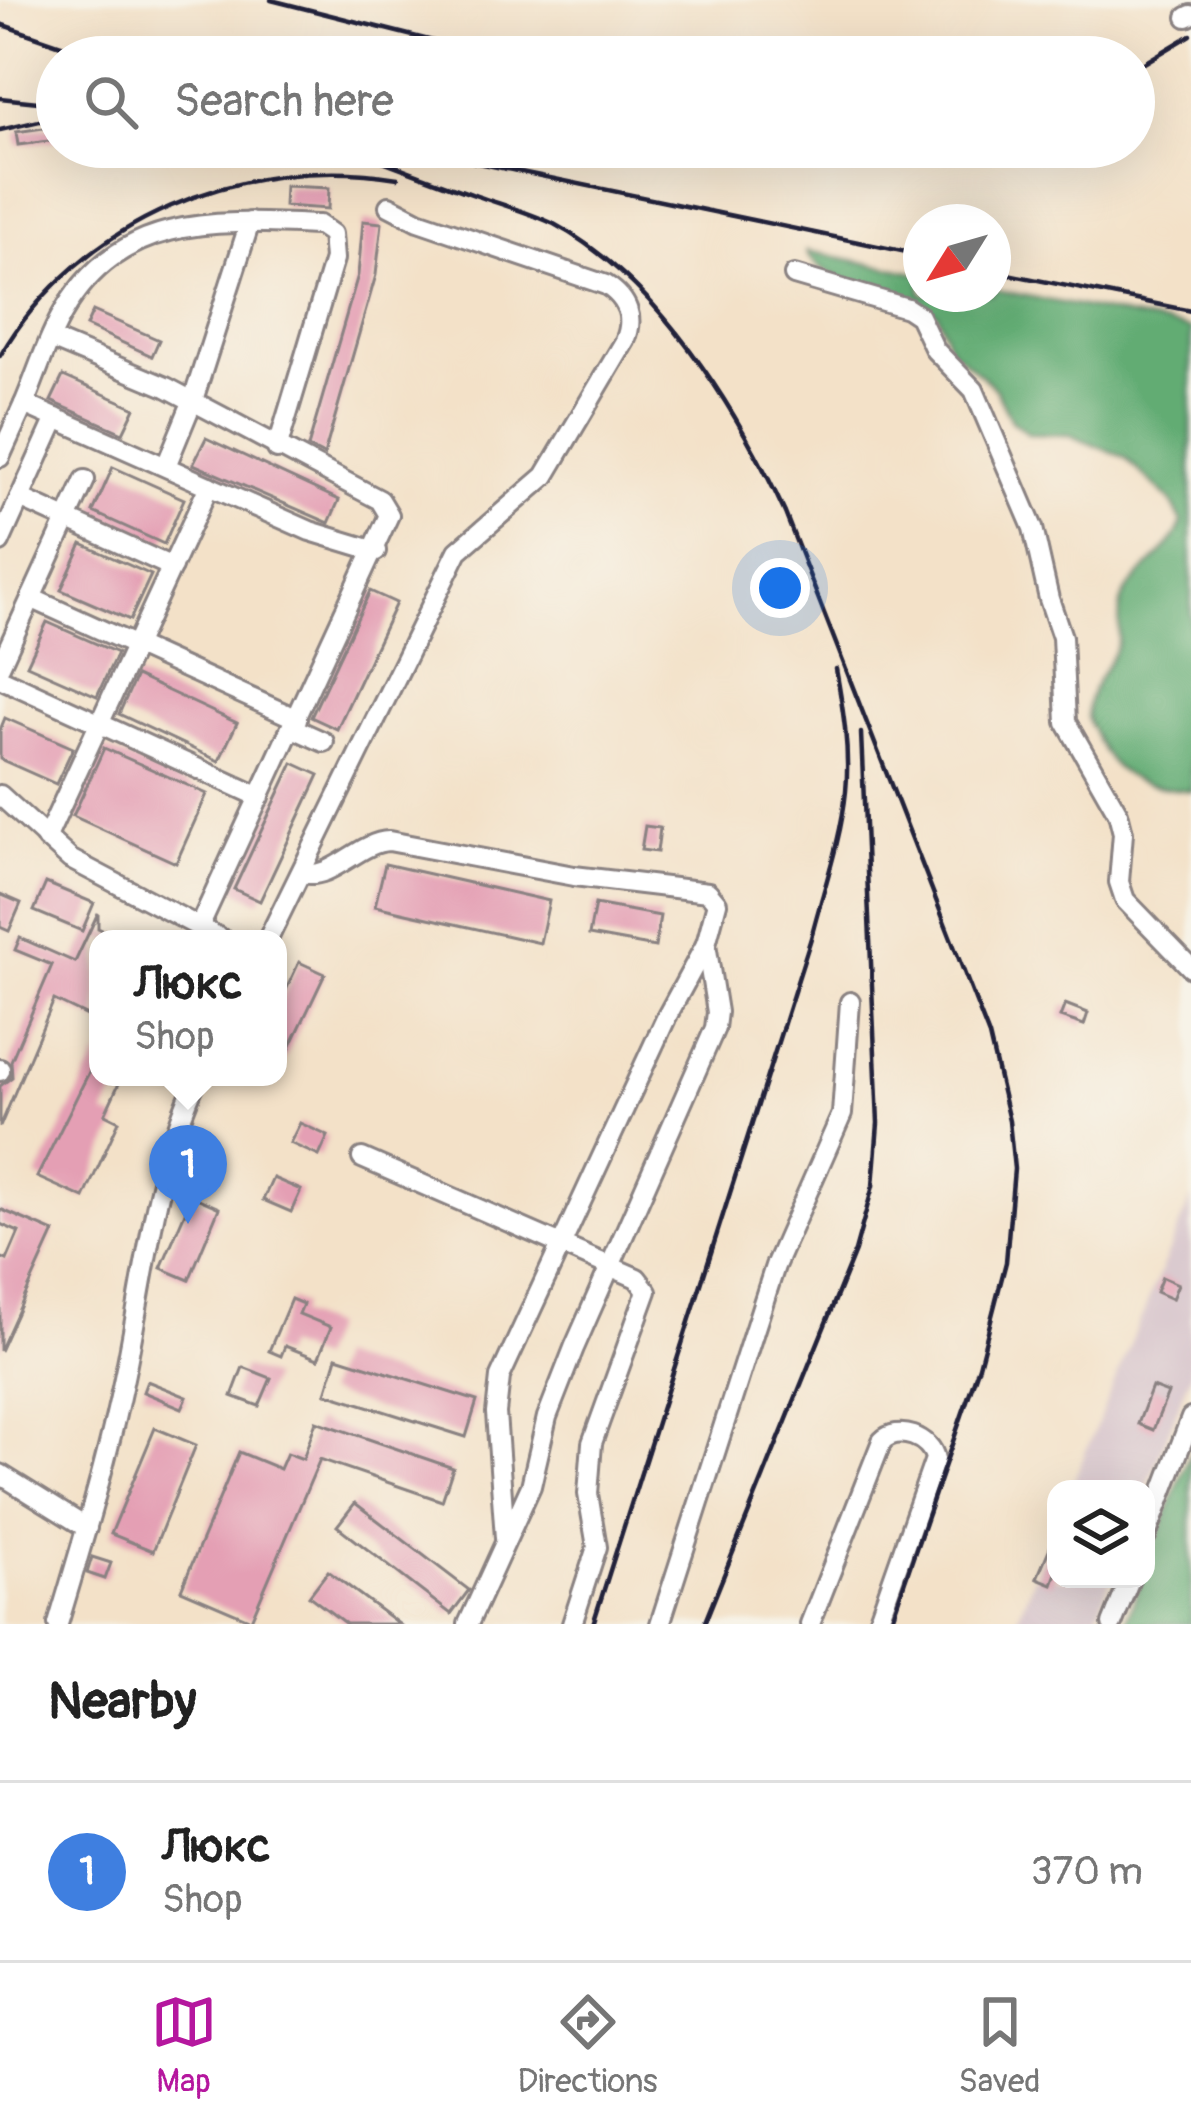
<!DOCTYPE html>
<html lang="en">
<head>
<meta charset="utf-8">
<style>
  :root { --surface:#fff; --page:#f2f2f2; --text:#222; --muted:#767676; --line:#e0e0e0; --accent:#b5179e }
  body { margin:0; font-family:Pangolin,sans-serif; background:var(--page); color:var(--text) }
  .controls { position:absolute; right:36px; bottom:36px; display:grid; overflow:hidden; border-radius:24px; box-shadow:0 12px 48px #0002 }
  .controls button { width:108px; height:108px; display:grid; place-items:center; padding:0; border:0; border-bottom:3px solid var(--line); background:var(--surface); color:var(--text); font:60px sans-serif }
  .compass { position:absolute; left:903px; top:204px; width:108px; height:108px; border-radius:50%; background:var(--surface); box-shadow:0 12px 48px #0002; rotate:233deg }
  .you { position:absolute; left:780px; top:588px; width:42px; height:42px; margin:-30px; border:9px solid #fff; border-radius:50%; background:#1a73e8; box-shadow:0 0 0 18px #1a73e833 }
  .badge { display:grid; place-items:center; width:78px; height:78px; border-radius:50%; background:var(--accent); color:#fff; font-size:39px; font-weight:700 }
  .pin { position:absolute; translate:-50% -99px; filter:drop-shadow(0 3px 6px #0008) }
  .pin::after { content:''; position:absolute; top:63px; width:42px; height:36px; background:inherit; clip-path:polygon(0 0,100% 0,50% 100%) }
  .popup { position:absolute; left:89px; top:930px; width:198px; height:156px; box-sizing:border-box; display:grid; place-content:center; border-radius:24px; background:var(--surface); filter:drop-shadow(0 3px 9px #0005); font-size:39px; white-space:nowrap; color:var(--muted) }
  .popup b { font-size:45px; color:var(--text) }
  .popup::after { content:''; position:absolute; left:50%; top:100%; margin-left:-24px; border:24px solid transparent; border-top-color:var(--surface) }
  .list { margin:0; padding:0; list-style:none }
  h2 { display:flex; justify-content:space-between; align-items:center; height:156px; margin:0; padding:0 48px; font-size:51px }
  h2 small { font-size:39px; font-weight:400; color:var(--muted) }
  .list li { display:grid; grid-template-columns:78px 1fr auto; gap:36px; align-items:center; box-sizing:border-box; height:180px; padding:0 48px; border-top:3px solid var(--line) }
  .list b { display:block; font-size:45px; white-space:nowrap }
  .list p { margin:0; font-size:39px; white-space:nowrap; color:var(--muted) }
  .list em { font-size:39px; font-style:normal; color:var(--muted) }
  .icon { flex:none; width:66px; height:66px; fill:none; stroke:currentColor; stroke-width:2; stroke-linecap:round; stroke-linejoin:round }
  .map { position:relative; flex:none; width:1191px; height:1624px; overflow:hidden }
  .search { position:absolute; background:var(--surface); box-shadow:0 12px 48px #0002; left:36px; right:36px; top:36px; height:132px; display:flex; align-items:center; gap:30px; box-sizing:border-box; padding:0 42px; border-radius:66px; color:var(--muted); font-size:45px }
  .sheet { height:336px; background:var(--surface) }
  nav { display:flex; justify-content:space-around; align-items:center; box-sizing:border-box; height:168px; border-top:3px solid var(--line); background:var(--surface); font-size:33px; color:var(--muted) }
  nav a { display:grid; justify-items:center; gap:6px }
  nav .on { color:var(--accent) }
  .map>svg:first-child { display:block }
</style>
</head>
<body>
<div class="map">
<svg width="1191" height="1624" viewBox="0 0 1191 1624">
  <rect width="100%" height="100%" fill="#f7f3e8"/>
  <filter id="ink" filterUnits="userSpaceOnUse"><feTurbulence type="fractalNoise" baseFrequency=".00833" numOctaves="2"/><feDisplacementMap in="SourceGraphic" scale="24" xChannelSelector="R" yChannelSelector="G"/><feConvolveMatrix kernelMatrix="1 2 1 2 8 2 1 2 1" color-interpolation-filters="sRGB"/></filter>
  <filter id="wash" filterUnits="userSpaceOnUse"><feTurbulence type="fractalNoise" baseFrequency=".004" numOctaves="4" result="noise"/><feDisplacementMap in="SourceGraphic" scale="48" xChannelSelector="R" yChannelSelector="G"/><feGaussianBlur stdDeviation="2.7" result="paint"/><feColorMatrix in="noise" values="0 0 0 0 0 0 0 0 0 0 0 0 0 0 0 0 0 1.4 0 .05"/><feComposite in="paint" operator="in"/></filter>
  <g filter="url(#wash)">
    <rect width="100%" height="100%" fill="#f3e1c8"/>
    <g fill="#d2bdc7">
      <polygon points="1191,1198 1191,1374 1146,1489 1070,1489"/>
      <polygon points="1056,1524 1056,1579 1111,1579 1093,1624 1015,1624"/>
    </g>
    <g fill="#62ac73" stroke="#426757" stroke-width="3">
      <path d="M807,251L921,274V294H993V289L1191,329V791C1144,786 1113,781 1094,734C1092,728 1087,723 1087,716C1086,691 1107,669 1116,648C1124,630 1114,612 1125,594C1142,566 1171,554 1182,522L1170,500L1124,457L1069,435L1029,434L1011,420L995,388L950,348L937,312C906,301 817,281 807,251Z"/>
      <polygon points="1191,1450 1191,1624 1125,1624 1142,1579 1146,1579 1146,1569"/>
    </g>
    <g id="blocks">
      <g fill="#e49fb4">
        <polygon points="57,126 57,140 18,145 16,132"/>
        <polygon points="285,186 329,188 328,209 284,206"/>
        <polygon points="363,221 382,223 376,275 324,455 308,447 358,275"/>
        <polygon points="93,311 159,340 152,356 86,326"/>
        <polygon points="63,376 135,408 123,433 51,401"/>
        <polygon points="206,438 339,500 329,523 193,464"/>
        <polygon points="113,467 184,499 164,544 93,512"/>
        <polygon points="82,544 151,575 130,620 61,590"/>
        <polygon points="370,591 396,603 337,729 311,717"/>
        <polygon points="47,622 117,653 97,696 27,665"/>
        <polygon points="136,676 237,723 219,761 119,714"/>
        <polygon points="5,718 73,748 56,784 0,759 0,730"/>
        <polygon points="104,748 207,794 176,863 73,816"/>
        <polygon points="293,763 319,775 260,901 234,889"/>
        <polygon points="645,826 660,828 657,852 641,850"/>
        <polygon points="385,864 549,901 540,943 375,906"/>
        <polygon points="46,883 94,903 82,931 34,911"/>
        <polygon points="0,894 21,903 9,931 0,927"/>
        <polygon points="595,904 660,916 655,947 589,935"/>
        <polygon points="98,913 98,928 122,939 98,939 98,1021 54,1000 0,1127 0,1086 12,1077 11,1061 52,965 15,950 20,938 75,962"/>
        <polygon points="299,962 325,974 278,1073 278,1007"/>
        <polygon points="1065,1004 1088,1013 1084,1025 1060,1017"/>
        <polygon points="98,1054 98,1077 122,1077 105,1114 119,1121 84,1198 37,1177"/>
        <polygon points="300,1123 328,1136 319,1156 290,1143"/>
        <polygon points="273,1178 301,1190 291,1212 263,1200"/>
        <polygon points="192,1196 219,1208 189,1280 161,1268"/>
        <polygon points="0,1209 54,1232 0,1351 0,1257 7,1260 19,1232 0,1224"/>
        <polygon points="1162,1277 1178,1284 1172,1299 1156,1292"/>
        <polygon points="291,1299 303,1304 299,1314 331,1327 318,1359 285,1346 281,1356 269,1351"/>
        <polygon points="337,1357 477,1401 466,1437 326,1393"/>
        <polygon points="243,1367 271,1378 259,1406 232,1396"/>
        <polygon points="147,1381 187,1397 182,1408 143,1392"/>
        <polygon points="1152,1387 1168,1393 1153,1430 1138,1424"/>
        <polygon points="316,1421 453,1468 442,1501 320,1459 251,1620 181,1590 239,1452 280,1469 287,1453 303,1459"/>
        <polygon points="155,1428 196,1445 153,1551 111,1534"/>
        <polygon points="355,1503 469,1590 451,1614 337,1526"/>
        <polygon points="1056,1533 1056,1573 1052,1584 1037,1578"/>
        <polygon points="92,1557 111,1563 105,1579 87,1573"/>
        <polygon points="328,1571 399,1624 346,1624 309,1596"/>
      </g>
    </g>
  </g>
  <g filter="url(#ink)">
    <use href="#blocks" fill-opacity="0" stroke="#8a8282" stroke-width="3"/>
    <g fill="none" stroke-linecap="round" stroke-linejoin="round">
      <defs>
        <g id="minor">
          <polyline points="1187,17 1191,15"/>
          <polyline points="794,275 907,308 919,316 935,350 974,390 1033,528 1049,599 1062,637 1066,722 1118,813 1123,833 1119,882 1125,900 1191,968"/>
          <polyline points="51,339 166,387 380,500 389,515 199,927"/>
          <path d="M24,404C37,374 47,339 64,311C122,212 220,221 319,225L332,234L334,259L277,449"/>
          <polyline points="0,457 24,404 310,531 376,551"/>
          <polyline points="166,466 193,400 250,222"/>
          <polyline points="20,498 172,567"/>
          <polyline points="0,542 56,418"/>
          <polyline points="31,598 297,719"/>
          <polyline points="0,666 85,480"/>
          <polyline points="0,678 260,797"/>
          <polyline points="293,728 324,742"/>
          <polyline points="0,795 70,859 222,939"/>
          <polyline points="46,839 209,486"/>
          <path d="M302,873C332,881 358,842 389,841L574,876L708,892L717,903L706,944L717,1012L715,1028L574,1348L547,1417L531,1486L468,1624"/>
          <path d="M268,939L458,551L545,476L625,341C635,318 628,299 606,285L418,221L389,206"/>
          <polyline points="0,1069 0,1071"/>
          <polyline points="362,1158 637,1278 647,1291 592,1443 588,1494 597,1547 572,1624"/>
          <polyline points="0,1474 87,1528"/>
          <polyline points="1146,1536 1191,1418"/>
          <polyline points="505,1538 496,1413 500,1377 667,1016 706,944"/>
          <path d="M58,1624C83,1541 108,1458 125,1373C145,1276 155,1167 198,1077"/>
          <polyline points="660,1624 775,1266 842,1114 850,1002"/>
          <path d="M810,1624L882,1441C898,1425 931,1437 935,1459L877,1624"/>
          <polyline points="1112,1624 1130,1579"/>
        </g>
      </defs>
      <use href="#minor" stroke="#8a8282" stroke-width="24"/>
      <use href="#minor" stroke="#fff" stroke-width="18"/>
      <g stroke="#22223b" stroke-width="4.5">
        <polyline points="271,0 496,57"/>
        <polyline points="0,24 96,57"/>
        <polyline points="1134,69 1191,35"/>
        <polyline points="0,98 57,104"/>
        <polyline points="0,130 57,117"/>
        <polyline points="401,147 921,255"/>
        <path d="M348,148C391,164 434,181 477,196C503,205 529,212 554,224C657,279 737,409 785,513L989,1036L1009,1121L1014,1169L1006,1262L979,1366L890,1624"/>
        <polyline points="993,271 1191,311"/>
        <path d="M0,356C79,219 244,153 398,178"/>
        <path d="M593,1624L811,938C823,890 841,841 846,791C850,750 843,709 836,669"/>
        <polyline points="704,1624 855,1251 873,1186 878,1123 861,733"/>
      </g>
    </g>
  </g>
</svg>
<div class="controls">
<button><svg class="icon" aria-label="layers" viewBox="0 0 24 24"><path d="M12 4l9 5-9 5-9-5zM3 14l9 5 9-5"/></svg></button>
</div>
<svg class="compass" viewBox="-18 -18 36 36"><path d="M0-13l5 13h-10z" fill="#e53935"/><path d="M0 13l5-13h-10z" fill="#767676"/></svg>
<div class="you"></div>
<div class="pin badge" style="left:188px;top:1224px;background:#3f7fe0">1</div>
<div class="popup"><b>Люкс</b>Shop</div>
<div class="search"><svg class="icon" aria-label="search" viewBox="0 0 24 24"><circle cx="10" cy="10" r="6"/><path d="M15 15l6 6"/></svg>Search here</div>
</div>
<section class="sheet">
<h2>Nearby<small></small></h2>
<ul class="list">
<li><span class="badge" style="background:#3f7fe0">1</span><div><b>Люкс</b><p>Shop</p></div><em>370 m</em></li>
</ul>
</section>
<nav>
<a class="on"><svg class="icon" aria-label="map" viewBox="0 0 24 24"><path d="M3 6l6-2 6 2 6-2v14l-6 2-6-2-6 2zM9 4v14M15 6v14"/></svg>Map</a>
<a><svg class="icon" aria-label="directions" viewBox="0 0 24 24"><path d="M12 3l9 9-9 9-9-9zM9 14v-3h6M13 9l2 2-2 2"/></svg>Directions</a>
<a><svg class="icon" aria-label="saved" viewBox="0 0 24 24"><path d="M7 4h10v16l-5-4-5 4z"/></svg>Saved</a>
</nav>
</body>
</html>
